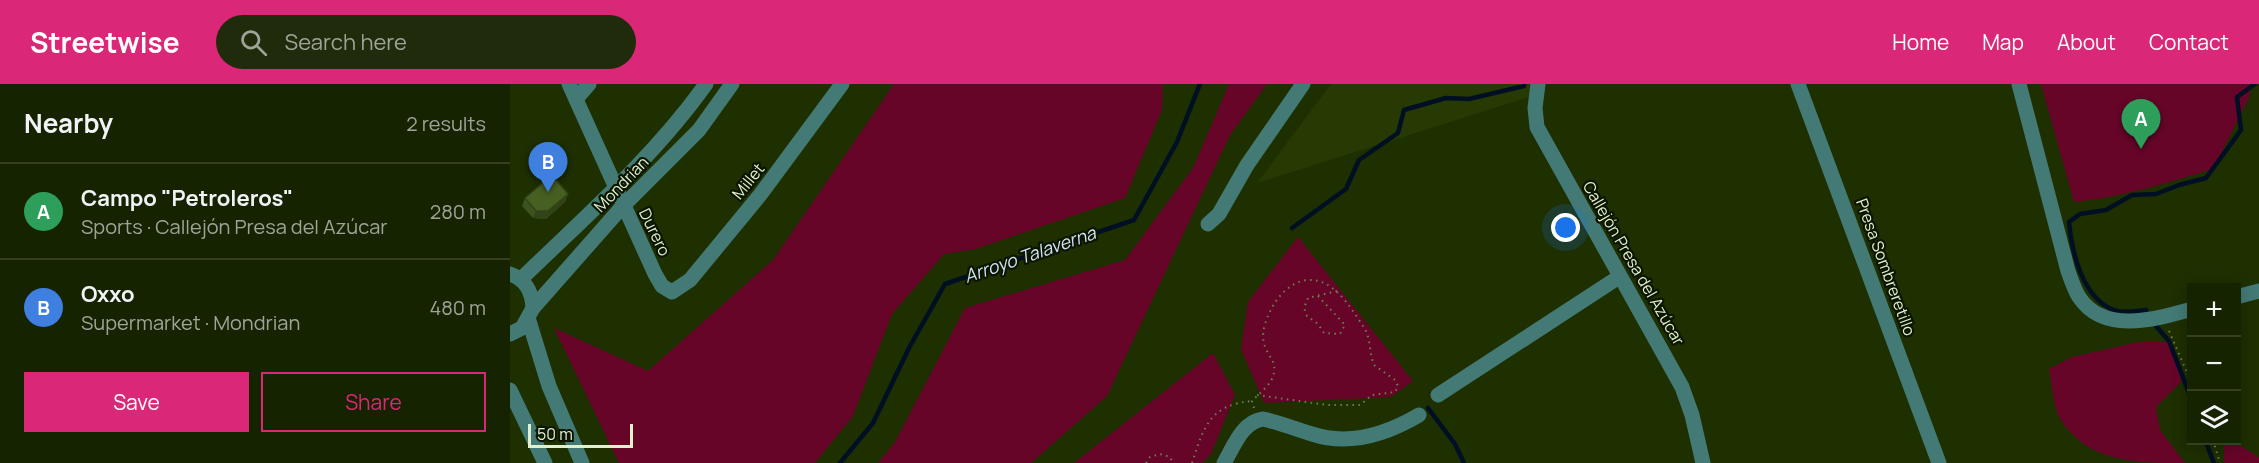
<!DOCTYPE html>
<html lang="en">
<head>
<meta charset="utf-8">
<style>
  :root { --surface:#162300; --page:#1f2b0a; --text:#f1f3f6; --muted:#9ea499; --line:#354022; --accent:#db2777 }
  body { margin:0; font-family:Manrope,sans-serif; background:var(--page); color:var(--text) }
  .controls { position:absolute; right:18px; bottom:18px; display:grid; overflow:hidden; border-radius:0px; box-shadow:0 3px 15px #0003 }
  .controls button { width:54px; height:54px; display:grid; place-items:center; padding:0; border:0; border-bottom:2px solid var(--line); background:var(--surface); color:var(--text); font:30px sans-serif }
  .scale { position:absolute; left:18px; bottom:15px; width:105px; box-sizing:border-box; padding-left:6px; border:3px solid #e1f0cf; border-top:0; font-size:16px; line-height:21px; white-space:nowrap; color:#e1f0cf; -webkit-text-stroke:4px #0b1500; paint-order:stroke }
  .you { position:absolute; left:1056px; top:144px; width:21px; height:21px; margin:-15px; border:4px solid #fff; border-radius:50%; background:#1a73e8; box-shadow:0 0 0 9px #1a73e833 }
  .badge { display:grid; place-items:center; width:39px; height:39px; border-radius:50%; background:var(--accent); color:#fff; font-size:20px; font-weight:700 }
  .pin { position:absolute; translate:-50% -50px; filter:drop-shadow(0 2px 3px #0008) }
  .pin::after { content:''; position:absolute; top:32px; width:21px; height:18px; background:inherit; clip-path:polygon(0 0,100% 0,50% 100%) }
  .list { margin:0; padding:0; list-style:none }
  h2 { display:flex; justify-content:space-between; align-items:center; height:78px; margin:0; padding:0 24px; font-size:26px }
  h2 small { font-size:20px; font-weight:400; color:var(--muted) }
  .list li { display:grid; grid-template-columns:39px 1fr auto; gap:18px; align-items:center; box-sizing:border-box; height:96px; padding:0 24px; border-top:2px solid var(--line) }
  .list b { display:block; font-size:22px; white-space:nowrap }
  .list p { margin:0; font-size:20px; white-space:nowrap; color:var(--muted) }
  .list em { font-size:20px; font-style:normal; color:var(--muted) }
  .actions { display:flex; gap:12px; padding:18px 24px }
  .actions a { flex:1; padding:14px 0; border:2px solid var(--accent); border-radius:0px; text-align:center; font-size:21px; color:var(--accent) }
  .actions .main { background:var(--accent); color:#fff }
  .icon { flex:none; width:33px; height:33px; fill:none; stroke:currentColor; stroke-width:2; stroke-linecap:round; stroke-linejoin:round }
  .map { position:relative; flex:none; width:1749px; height:379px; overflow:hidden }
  header { display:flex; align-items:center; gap:36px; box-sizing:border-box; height:84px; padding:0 30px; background:var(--accent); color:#fff }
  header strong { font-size:28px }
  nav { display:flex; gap:33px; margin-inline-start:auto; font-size:21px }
  .search { width:420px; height:54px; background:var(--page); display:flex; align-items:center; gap:15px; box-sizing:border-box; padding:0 21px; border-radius:33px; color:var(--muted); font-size:22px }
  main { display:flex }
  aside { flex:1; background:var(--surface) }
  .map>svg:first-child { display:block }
</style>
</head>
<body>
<header>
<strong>Streetwise</strong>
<div class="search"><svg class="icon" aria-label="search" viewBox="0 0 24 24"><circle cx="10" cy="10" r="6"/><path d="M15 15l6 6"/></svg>Search here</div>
<nav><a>Home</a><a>Map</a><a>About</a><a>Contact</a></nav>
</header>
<main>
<aside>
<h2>Nearby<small>2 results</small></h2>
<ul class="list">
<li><span class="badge" style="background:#2e9e5b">A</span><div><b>Campo &quot;Petroleros&quot;</b><p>Sports · Callejón Presa del Azúcar</p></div><em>280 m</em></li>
<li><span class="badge" style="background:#3f7fe0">B</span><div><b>Oxxo</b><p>Supermarket · Mondrian</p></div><em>480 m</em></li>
</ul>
<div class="actions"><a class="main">Save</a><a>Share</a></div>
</aside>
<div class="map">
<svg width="1749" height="379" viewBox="0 0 1749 379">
  <rect width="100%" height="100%" fill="#1e2f00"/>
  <polygon fill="#273a04" points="821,0 1022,0 1019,13 747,99"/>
  <g fill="#670529">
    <polygon points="384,0 653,0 652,26 615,114 466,165 434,170 382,230 343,332 305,379 109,379 44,244 138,287 263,176"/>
    <polygon points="719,0 757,0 720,51 597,312 521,379 368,379 385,358 455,224 615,176 683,84"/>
    <path d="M1531,0H1742L1739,14L1703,85C1657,99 1612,113 1564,118Z"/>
    <polygon points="788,153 903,297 881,313 754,319 731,265 738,218"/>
    <path d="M1628,258H1660L1674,295L1646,323L1650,346L1675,379C1625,379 1579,379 1550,335C1543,322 1542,300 1539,285L1562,273Z"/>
    <polygon points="703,269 725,311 701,370 692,379 564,379"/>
    <polygon points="1714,357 1722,357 1749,373 1749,379 1714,379"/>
  </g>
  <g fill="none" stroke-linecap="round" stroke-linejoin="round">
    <g stroke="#000f24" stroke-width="4.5">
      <polyline points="782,144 836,105 849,76 888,49 894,26 936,14 959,15 1014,2 1014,0"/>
      <path d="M1636,226C1626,227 1613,230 1604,226C1572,214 1562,168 1559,138L1570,130L1596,126L1622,111L1646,110L1669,101L1696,94L1731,46L1727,13L1745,0"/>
      <polyline points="1645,241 1659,257 1682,317"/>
      <polyline points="918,324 945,360 954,379"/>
      <polyline points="1695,356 1704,379"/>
      <polyline points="330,379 363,339 399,264 435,200 624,136 667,58 690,0"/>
    </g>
    <g stroke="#6f7f56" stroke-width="2" stroke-dasharray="1.5 4.5" stroke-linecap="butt">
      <polyline points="808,212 835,241 830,250 814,249 808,240 797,232 794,224 798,214 827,207"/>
      <polyline points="1659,247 1682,300"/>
      <path d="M744,324L742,317C750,309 763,299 764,288C767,272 747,267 755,240C765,207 796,179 827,208C837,217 847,233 855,245C861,256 859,269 864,281L885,296L888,302L885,308L862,311L850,321H817L747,311"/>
      <polyline points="1703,356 1710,379"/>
      <polyline points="636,379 640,373 650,370 660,373 663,379"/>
      <path d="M682,379C694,343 699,321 742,317"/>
    </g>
    <g stroke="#437a75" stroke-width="15">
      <polyline points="59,0 145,190 152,202 162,208 180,196 250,111 332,0"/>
      <polyline points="1028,0 1025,24 1027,43 1172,303 1182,331 1193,379"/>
      <polyline points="1288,0 1429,379"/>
      <path d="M1509,0L1558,187C1561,195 1564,205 1569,213C1594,251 1646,235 1682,225"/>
      <polyline points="66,15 79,0"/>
      <polyline points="698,140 709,130 737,81 793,0"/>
      <path d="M0,190C16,196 22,207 23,224L12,244L0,250"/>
      <path d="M11,195C75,133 144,73 196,0"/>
      <polyline points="1726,213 1749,207"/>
      <polyline points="23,224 112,123 189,46 222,0"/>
      <polyline points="19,237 39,302 72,379"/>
      <polyline points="0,306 35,379"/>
      <polyline points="928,311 1109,193"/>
      <path d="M714,379C724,362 732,338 753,335C770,339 786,345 802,350C839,362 877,350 909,331"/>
    </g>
  </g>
  <polygon fill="#3d531d" points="58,110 55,118 36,135 23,134 12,122 15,114"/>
  <polygon fill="#324318" points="58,110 55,118 36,135 23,134 26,127"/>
  <polygon fill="#476022" stroke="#324318" stroke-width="1.5" points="42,91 58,110 38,127 26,127 15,114"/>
  <g text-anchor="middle" stroke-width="4.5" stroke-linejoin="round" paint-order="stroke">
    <g font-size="16" fill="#e1f0cf" stroke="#0b1500">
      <text transform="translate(238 97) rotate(-51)" y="6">Millet</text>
      <text transform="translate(111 100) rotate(-46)" y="6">Mondrian</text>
      <text transform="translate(145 148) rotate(64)" y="6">Durero</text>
      <text transform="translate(1124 179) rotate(60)" y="6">Callejón Presa del Azúcar</text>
      <text transform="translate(1376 183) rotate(70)" y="6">Presa Sombreretillo</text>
    </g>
    <g font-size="18" font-style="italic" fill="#d1e3f5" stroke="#0b1500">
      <text transform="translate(520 171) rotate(-19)" y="6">Arroyo Talaverna</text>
    </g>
  </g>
</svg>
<div class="controls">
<button>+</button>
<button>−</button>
<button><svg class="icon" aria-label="layers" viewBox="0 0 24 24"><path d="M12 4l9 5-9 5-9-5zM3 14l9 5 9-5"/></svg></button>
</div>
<div class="scale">50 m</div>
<div class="you"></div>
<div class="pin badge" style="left:1631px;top:65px;background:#2e9e5b">A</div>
<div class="pin badge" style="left:38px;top:108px;background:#3f7fe0">B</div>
</div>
</main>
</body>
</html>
